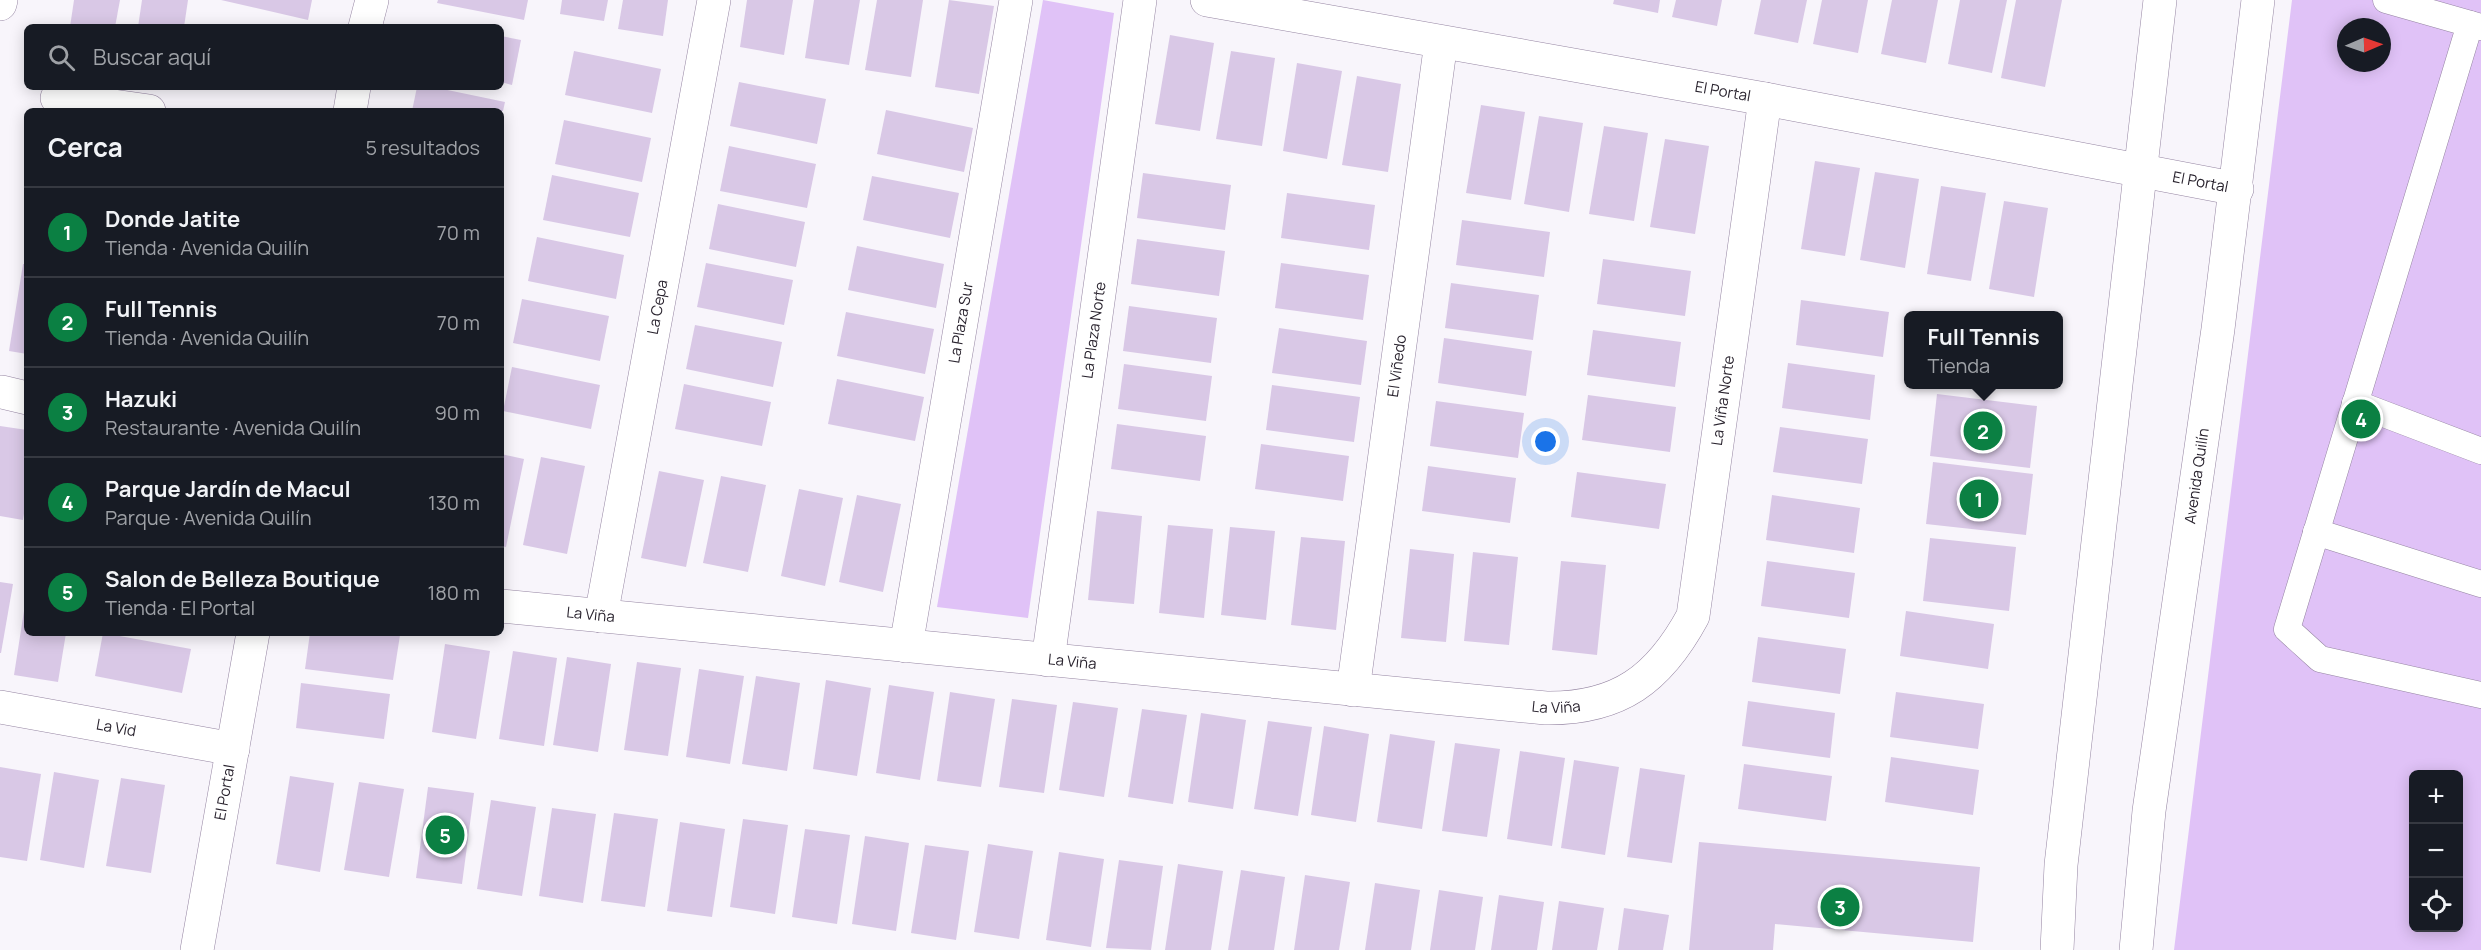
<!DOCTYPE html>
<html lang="es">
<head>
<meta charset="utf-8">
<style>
  :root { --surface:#171b24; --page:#20242c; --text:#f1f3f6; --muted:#9ea1a6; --line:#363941; --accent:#0b8043 }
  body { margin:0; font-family:Manrope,sans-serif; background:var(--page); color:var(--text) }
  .controls { position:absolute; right:18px; bottom:18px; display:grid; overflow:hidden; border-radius:9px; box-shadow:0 3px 15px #0003 }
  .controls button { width:54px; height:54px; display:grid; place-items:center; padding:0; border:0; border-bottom:2px solid var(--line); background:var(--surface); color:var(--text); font:30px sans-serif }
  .compass { position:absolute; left:2337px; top:18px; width:54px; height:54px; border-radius:50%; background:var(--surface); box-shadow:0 3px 15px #0003; rotate:88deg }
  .you { position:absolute; left:1546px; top:442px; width:21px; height:21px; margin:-15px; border:4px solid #fff; border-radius:50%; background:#1a73e8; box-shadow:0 0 0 9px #1a73e833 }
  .badge { display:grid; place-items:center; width:39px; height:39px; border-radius:50%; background:var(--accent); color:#fff; font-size:20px; font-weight:700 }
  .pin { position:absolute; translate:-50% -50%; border:3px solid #fff; box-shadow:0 2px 6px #0006 }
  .popup { position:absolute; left:1904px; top:311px; width:159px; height:78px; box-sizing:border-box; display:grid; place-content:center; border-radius:9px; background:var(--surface); filter:drop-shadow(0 2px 4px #0005); font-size:20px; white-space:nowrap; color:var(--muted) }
  .popup b { font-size:22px; color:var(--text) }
  .popup::after { content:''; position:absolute; left:50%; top:100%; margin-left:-12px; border:12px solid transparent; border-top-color:var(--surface) }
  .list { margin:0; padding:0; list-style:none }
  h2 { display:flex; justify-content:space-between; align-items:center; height:78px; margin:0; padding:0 24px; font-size:26px }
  h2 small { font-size:20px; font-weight:400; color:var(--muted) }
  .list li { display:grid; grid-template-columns:39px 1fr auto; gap:18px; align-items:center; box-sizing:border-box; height:90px; padding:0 24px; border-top:2px solid var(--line) }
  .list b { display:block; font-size:22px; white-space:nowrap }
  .list p { margin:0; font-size:20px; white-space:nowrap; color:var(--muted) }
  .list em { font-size:20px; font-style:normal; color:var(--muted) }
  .icon { flex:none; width:33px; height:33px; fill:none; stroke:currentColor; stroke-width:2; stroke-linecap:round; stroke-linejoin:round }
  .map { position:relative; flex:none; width:2481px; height:950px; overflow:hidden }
  .search { position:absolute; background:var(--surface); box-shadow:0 3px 15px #0003; left:24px; top:24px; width:480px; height:66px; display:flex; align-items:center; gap:15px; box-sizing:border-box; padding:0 21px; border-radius:9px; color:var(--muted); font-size:22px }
  .panel { position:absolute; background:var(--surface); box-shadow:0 3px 15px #0003; left:24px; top:108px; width:480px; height:528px; border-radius:9px }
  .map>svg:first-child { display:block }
</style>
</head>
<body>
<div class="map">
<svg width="2481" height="950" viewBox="0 0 2481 950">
  <rect width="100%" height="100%" fill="#f8f5fb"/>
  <g fill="#e0c2f7" fill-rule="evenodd">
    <polygon points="1043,0 1114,13 1028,618 937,607"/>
    <path d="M2292,0H2481V950H2174ZM2346,27H2382V63H2346ZM2414,774H2458V928H2414Z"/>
  </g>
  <g fill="#d9c8e6">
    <polygon points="74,0 120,0 115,27 70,27"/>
    <polygon points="142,0 188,0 184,27 138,27"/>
    <polygon points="221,0 312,0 308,20"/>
    <polygon points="438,0 528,0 524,20 437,3"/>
    <polygon points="562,0 608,0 604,21 560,14"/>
    <polygon points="623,0 668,0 663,36 618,29"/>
    <polygon points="747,0 793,0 784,55 740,47"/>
    <polygon points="814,0 860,0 849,65 805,58"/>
    <polygon points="877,0 923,0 911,77 865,70"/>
    <polygon points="949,0 994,6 979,94 935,87"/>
    <polygon points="1614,0 1660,0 1658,13 1613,4"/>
    <polygon points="1676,0 1722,0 1717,26 1672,17"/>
    <polygon points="1761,0 1807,0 1798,43 1754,34"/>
    <polygon points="1822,0 1868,0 1858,53 1813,44"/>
    <polygon points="1892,0 1938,0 1926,63 1881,54"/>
    <polygon points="1960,0 2007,0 1992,73 1948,64"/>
    <polygon points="2016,0 2062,0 2045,87 2001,78"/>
    <polygon points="1170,35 1214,43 1200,131 1155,124"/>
    <polygon points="501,36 521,40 512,85 501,82"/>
    <polygon points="574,51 661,69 652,113 565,95"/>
    <polygon points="1231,51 1275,58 1262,146 1216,139"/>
    <polygon points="1297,63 1342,71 1327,159 1283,151"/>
    <polygon points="1357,76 1401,84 1388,172 1342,165"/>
    <polygon points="739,82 826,99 817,144 730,126"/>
    <polygon points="417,87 433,87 505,102 503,111 412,111"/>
    <polygon points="1481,105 1525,112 1511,200 1466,193"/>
    <polygon points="886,110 973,128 964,172 877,154"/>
    <polygon points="1539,116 1583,123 1569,212 1524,204"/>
    <polygon points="564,120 651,138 642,182 555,164"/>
    <polygon points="1604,126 1648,133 1634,221 1589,214"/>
    <polygon points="1665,139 1709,146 1695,234 1650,227"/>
    <polygon points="729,146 816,164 807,208 720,191"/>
    <polygon points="1815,161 1860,168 1845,256 1801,249"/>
    <polygon points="1875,172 1919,179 1905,268 1860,260"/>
    <polygon points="1143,173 1231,185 1225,230 1137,218"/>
    <polygon points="552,175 639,193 630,237 543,220"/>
    <polygon points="872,176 959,193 950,238 863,220"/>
    <polygon points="1941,186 1986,193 1971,281 1927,274"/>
    <polygon points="1287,193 1375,205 1369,250 1281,238"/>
    <polygon points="2004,201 2048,208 2034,297 1989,289"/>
    <polygon points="718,204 805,222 796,267 709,249"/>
    <polygon points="1462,220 1550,232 1544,277 1456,265"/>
    <polygon points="537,237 624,255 616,299 528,281"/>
    <polygon points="1137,239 1225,251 1219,296 1131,284"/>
    <polygon points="857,246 944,264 936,308 848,290"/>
    <polygon points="1603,259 1691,271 1685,316 1597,304"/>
    <polygon points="706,263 793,280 784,325 697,307"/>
    <polygon points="1281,263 1369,275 1363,320 1275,308"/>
    <polygon points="23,264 27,264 27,354 9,351"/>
    <polygon points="1451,283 1539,295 1533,340 1445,328"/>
    <polygon points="522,299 609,316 600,361 513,343"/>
    <polygon points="1801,300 1889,312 1883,357 1796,345"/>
    <polygon points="1129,306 1217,318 1211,363 1123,351"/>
    <polygon points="846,312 934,329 925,374 837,356"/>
    <polygon points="695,325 782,342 773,387 686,369"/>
    <polygon points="1279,328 1367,341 1361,385 1272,373"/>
    <polygon points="1593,330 1681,342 1675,387 1587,375"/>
    <polygon points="1444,338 1532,351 1526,396 1438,383"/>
    <polygon points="1788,363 1875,375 1870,420 1782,408"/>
    <polygon points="1124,364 1212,376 1206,421 1118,409"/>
    <polygon points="512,367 600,385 591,429 503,411"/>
    <polygon points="837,379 924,397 915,441 828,424"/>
    <polygon points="684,384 771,402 762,446 675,429"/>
    <polygon points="1272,385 1360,397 1354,442 1266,430"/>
    <polygon points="1937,394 2037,406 2030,468 1930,456"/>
    <polygon points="1588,395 1676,407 1670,452 1582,440"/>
    <polygon points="1436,401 1524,413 1518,458 1430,446"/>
    <polygon points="1117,424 1206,436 1200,481 1111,469"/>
    <polygon points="0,426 27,430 27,495 23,520 0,516"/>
    <polygon points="1780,427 1868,439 1862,484 1773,472"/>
    <polygon points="1261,444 1349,456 1343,501 1255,489"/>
    <polygon points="501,454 524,459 506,547 501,546"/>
    <polygon points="541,457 585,466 567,554 523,545"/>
    <polygon points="1933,462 2033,474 2026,535 1926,524"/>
    <polygon points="1428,466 1516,478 1510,523 1422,511"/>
    <polygon points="659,471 704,480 686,567 641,558"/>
    <polygon points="1577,472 1666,484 1659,529 1571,517"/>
    <polygon points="721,476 766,485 748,572 703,563"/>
    <polygon points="799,489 843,498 825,586 781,576"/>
    <polygon points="857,495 901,504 883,592 839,582"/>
    <polygon points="1772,495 1860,508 1854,553 1766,540"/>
    <polygon points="1097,511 1142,516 1134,604 1088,600"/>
    <polygon points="1168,525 1213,529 1204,618 1159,613"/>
    <polygon points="1230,527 1275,531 1266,620 1221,615"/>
    <polygon points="1301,537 1345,541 1336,630 1291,625"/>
    <polygon points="1930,538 2016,547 2009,611 1923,601"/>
    <polygon points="1410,549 1454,554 1446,642 1401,638"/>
    <polygon points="1473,552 1518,557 1509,645 1464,641"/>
    <polygon points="1561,561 1606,565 1597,655 1552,650"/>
    <polygon points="1767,561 1855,573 1849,618 1761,606"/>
    <polygon points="0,582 13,584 1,653 0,653"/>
    <polygon points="26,598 27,633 66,633 58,682 14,675"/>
    <polygon points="1906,611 1994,624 1988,669 1900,656"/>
    <polygon points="103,633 191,649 182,693 95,676"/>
    <polygon points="310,633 400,635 393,680 305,669"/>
    <polygon points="1758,637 1846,649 1840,694 1752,682"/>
    <polygon points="445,644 490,651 476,739 432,732"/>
    <polygon points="513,651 557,658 544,746 499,739"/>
    <polygon points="567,657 611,664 598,752 553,745"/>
    <polygon points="637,662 681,668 668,756 624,750"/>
    <polygon points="699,669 744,676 730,764 686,757"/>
    <polygon points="756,676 800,683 787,771 742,764"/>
    <polygon points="826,680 871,688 857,776 813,769"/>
    <polygon points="301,683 390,694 384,739 296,728"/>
    <polygon points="889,685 934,692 920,780 876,773"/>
    <polygon points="950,692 995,699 981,787 937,781"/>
    <polygon points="1896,692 1984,704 1978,749 1890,737"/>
    <polygon points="1012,699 1057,705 1044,793 999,787"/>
    <polygon points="1748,701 1835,713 1830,758 1742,746"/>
    <polygon points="1073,702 1118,708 1104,797 1059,790"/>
    <polygon points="1142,709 1187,715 1173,804 1128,797"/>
    <polygon points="1201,713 1246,720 1233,809 1188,802"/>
    <polygon points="1268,721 1312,727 1298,816 1254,809"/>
    <polygon points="1324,726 1369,734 1356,822 1311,815"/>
    <polygon points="1390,734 1435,741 1422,829 1377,822"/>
    <polygon points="1455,743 1500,749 1487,837 1442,831"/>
    <polygon points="1520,751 1565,758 1552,846 1507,839"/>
    <polygon points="1891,757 1979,770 1973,815 1885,802"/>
    <polygon points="1574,760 1619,767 1605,855 1561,848"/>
    <polygon points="1744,764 1832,776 1826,821 1738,809"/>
    <polygon points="0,767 41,774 27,861 0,857"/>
    <polygon points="1640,768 1685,775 1672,863 1627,857"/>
    <polygon points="54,772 99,780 84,868 40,860"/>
    <polygon points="290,776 334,783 320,872 276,864"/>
    <polygon points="121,778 165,785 151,873 106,866"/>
    <polygon points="359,782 404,789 389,877 344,870"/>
    <polygon points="428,787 474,793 462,884 416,878"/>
    <polygon points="491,800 536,807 522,896 477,889"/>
    <polygon points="552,808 596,814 583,903 539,896"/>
    <polygon points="614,813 658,819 645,907 601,901"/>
    <polygon points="743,819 788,825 775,914 730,907"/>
    <polygon points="680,822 725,829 712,917 667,911"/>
    <polygon points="805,829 850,835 837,924 792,917"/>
    <polygon points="865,836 909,843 896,931 852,924"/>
    <polygon points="1699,842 1980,867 1973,942 1775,924 1773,950 1689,950"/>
    <polygon points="988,844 1033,851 1019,939 974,932"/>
    <polygon points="925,845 969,851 956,940 911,933"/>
    <polygon points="1059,852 1104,859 1091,947 1046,940"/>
    <polygon points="1119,860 1163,866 1151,950 1106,948"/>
    <polygon points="1178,864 1223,871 1211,950 1165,950"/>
    <polygon points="1241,870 1285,877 1274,950 1228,950"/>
    <polygon points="1305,875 1350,882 1339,950 1294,950"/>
    <polygon points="1375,883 1420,890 1411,950 1365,950"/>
    <polygon points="1439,890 1483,897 1475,950 1430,950"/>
    <polygon points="1499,895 1544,902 1537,950 1491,950"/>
    <polygon points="1559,901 1604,908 1597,950 1552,950"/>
    <polygon points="1624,908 1669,915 1663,950 1618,950"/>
  </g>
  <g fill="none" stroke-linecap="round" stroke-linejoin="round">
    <defs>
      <g id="service">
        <polyline points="2386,0 2481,27"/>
        <polyline points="2470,24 2287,629 2320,659 2481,695"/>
        <polyline points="2355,403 2481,451"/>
        <polyline points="2316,532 2481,584"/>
      </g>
      <g id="minor">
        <path id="s1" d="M1207,0L1765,99L2237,189"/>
        <polyline points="0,4 1,0"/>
        <polyline points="365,27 372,0"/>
        <polyline points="57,98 149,111"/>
        <polyline points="350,111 354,87"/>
        <polyline points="2,392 27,398"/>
        <path id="s2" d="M501,606L1546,708C1619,709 1659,679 1693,616L1765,99"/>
        <path id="s3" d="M601,616L714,0"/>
        <path id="s4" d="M906,646L1016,0"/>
        <path id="s5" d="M1048,660L1140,0"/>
        <path id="s6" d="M1353,690L1441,42"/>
        <path id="s7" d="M0,707L233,749"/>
        <path id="s8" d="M197,950L253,633"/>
      </g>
      <g id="secondary">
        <polyline points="2057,950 2061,865 2160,0"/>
        <path id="s9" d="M2136,950L2149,811L2218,329L2258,0"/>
      </g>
    </defs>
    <use href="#service" stroke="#9585a2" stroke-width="27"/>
    <use href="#minor" stroke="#9585a2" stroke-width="34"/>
    <use href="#secondary" stroke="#9585a2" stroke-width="34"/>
    <use href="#service" stroke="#fff" stroke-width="26"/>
    <use href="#minor" stroke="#fff" stroke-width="33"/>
    <use href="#secondary" stroke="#fff" stroke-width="33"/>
  </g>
  <g text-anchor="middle" stroke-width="5" stroke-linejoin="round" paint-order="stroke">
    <g font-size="15" fill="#2a242f" stroke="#fff">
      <text dy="5" stroke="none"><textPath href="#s1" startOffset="524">El Portal</textPath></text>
      <text dy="5" stroke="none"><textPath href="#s1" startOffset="1010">El Portal</textPath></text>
      <text dy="5" stroke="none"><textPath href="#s3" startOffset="314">La Cepa</textPath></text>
      <text dy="5" stroke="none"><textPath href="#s4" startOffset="328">La Plaza Sur</textPath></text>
      <text dy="5" stroke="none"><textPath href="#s5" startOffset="333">La Plaza Norte</textPath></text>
      <text dy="5" stroke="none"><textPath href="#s6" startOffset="327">El Viñedo</textPath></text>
      <text dy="5" stroke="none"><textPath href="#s2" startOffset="1452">La Viña Norte</textPath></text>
      <text dy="5" stroke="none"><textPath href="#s9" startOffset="478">Avenida Quilín</textPath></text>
      <text dy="5" stroke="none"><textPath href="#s2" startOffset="90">La Viña</textPath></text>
      <text dy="5" stroke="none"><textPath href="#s2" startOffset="574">La Viña</textPath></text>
      <text dy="5" stroke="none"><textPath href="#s2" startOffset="1060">La Viña</textPath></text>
      <text dy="5" stroke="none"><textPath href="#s7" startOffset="118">La Vid</textPath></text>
      <text dy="5" stroke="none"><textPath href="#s8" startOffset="160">El Portal</textPath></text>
    </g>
  </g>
</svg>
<div class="controls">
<button>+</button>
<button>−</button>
<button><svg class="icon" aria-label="locate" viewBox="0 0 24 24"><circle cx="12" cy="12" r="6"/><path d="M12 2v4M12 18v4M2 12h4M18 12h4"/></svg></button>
</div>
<svg class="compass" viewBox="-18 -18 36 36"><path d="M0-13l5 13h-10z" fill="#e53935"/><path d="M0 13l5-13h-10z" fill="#9ea1a6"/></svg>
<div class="you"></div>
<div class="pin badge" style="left:1979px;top:499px">1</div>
<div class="pin badge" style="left:1983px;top:431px">2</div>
<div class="popup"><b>Full Tennis</b>Tienda</div>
<div class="pin badge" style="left:1840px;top:907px">3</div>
<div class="pin badge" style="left:2361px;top:419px">4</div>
<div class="pin badge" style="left:445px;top:835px">5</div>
<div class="search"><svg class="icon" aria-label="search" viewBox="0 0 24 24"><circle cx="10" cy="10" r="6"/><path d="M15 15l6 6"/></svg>Buscar aquí</div>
<section class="panel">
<h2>Cerca<small>5 resultados</small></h2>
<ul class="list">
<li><span class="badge">1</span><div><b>Donde Jatite</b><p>Tienda · Avenida Quilín</p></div><em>70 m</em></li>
<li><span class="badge">2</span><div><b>Full Tennis</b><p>Tienda · Avenida Quilín</p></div><em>70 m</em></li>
<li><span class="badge">3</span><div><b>Hazuki</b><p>Restaurante · Avenida Quilín</p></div><em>90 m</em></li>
<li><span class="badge">4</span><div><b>Parque Jardín de Macul</b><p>Parque · Avenida Quilín</p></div><em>130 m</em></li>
<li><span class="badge">5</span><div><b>Salon de Belleza Boutique</b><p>Tienda · El Portal</p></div><em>180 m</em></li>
</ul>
</section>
</div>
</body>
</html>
